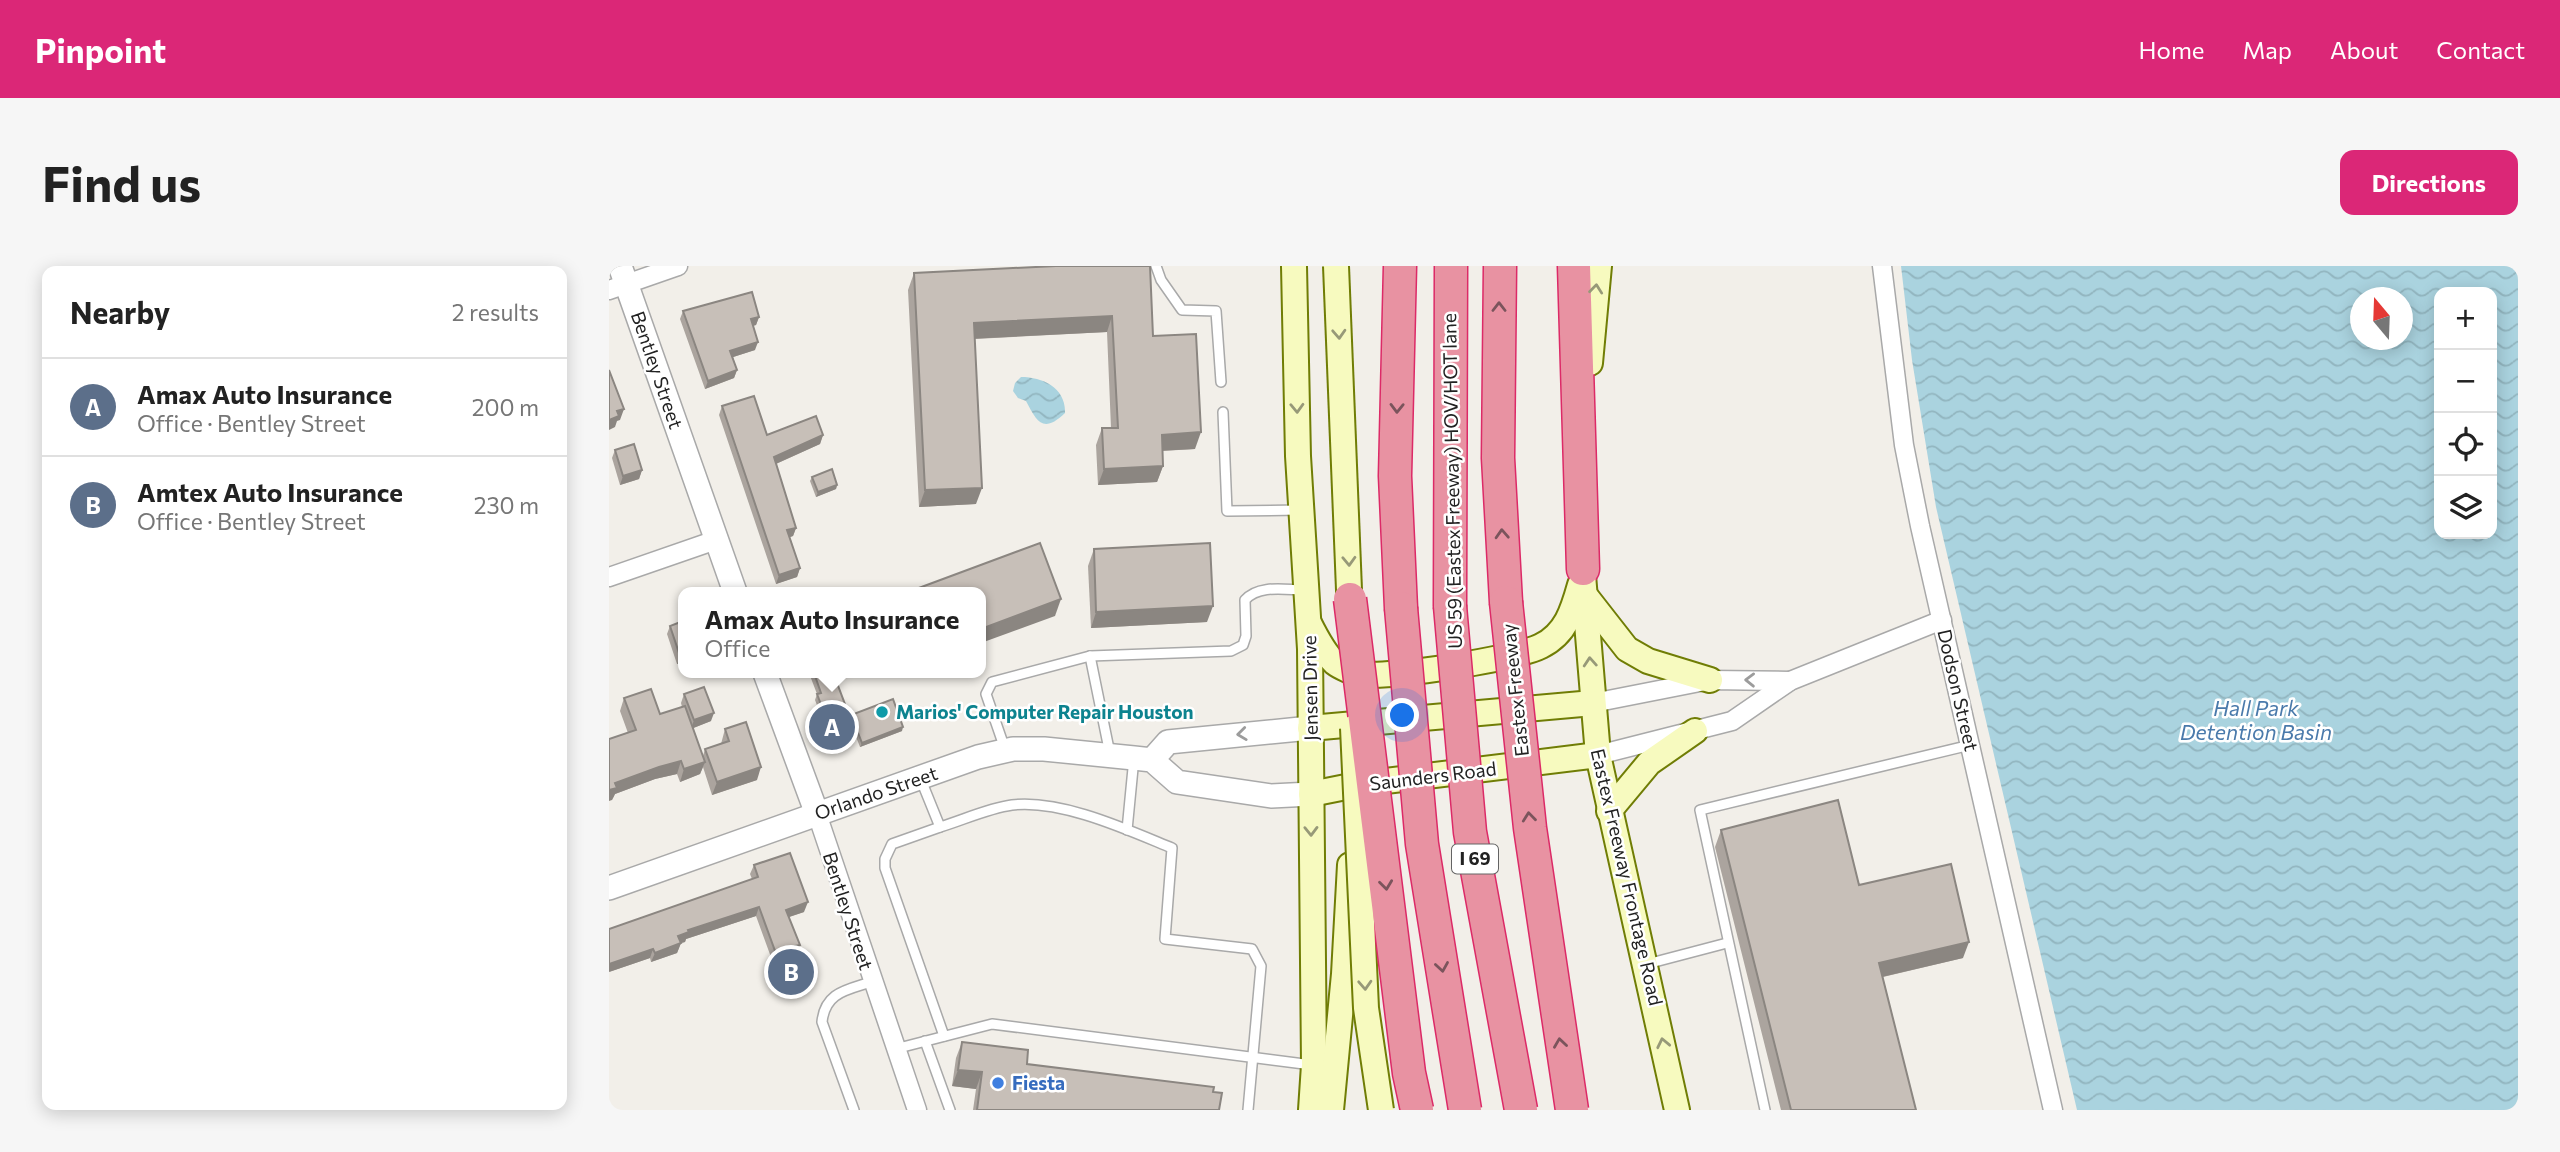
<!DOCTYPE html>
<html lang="en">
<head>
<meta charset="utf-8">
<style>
  :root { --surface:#fff; --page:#f6f6f6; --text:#222; --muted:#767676; --line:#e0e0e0; --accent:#db2777 }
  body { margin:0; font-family:Commissioner,sans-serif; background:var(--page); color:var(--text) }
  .controls { position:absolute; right:21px; top:21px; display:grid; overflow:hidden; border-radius:14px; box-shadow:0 4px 18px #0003 }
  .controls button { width:63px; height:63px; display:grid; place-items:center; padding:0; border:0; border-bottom:2px solid var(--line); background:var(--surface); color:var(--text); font:35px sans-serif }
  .compass { position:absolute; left:1741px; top:21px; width:63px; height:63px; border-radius:50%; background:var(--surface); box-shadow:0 4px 18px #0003; rotate:341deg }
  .you { position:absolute; left:794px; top:450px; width:24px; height:24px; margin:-18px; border:5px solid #fff; border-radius:50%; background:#1a73e8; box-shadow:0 0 0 10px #1a73e833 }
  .badge { display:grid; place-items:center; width:46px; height:46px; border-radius:50%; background:var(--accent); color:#fff; font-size:23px; font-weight:700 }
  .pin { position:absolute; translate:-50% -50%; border:4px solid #fff; box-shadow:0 2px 7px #0006 }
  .popup { position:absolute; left:69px; top:321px; width:308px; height:91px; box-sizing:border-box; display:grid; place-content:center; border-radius:14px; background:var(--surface); filter:drop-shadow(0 2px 5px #0005); font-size:23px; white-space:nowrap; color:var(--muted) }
  .popup b { font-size:26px; color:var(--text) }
  .popup::after { content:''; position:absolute; left:50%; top:100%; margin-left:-14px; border:14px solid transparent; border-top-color:var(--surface) }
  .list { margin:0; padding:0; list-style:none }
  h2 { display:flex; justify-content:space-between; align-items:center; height:91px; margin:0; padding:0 28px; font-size:30px }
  h2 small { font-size:23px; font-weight:400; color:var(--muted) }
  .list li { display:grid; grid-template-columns:46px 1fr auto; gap:21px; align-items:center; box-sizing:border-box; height:98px; padding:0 28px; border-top:2px solid var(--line) }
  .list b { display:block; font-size:26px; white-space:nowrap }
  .list p { margin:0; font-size:23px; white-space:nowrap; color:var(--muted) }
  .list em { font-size:23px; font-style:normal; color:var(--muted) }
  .icon { flex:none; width:38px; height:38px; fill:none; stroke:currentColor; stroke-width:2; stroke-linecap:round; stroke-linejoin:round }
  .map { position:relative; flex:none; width:1909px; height:844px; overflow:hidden; border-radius:14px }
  header { display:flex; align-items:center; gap:42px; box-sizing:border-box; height:98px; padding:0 35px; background:var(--accent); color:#fff }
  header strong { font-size:33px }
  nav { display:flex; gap:38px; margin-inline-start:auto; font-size:24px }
  .intro { display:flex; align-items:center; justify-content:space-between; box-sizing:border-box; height:168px; padding:0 42px }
  h1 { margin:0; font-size:49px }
  .button { padding:18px 32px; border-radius:14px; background:var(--accent); color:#fff; font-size:24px; font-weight:700 }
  main { display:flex; gap:42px; padding:0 42px }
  aside { flex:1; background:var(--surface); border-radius:14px; box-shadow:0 4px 18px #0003 }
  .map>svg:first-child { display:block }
</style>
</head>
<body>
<header>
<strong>Pinpoint</strong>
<nav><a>Home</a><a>Map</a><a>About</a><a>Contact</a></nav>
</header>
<div class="intro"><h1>Find us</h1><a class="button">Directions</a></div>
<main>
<aside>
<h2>Nearby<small>2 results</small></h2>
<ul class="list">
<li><span class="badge" style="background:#5c6f8a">A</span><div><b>Amax Auto Insurance</b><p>Office · Bentley Street</p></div><em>200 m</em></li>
<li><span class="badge" style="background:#5c6f8a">B</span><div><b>Amtex Auto Insurance</b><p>Office · Bentley Street</p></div><em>230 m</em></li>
</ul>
</aside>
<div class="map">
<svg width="1909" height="844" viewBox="0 0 1909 844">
  <defs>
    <pattern id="water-waves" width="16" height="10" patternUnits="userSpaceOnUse" patternTransform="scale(1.75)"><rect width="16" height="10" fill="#aad3df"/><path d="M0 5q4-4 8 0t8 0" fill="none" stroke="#92b5bf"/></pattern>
  </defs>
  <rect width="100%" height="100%" fill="#f2efe9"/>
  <g fill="url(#water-waves)" fill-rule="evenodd">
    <path d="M1292,0H1909V844H1468L1327,241L1303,94ZM1830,26H1883V268H1830ZM1752,32H1794V74H1752Z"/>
    <path d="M412,111C434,111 457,122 456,147C434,168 428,156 417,135L409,132L404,125L406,117Z"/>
  </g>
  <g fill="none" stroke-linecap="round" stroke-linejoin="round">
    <defs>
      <g id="service">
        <polyline points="547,0 552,14 573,44 607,45 612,116"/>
        <polyline points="614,146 618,245 691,244"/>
        <polyline points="481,390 501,488"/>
        <path d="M396,483L377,428L383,416L481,390L622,385L634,379L637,370L636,334C650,318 677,324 696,324"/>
        <path d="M312,514L331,561C354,554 380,542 403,539C452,533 519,564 563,582L556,673L643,683L652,700L639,844"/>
        <polyline points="331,561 283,578 276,593 276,602 335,770"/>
        <polyline points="518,564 525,492"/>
        <polyline points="1038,698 1118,677"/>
        <polyline points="316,775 341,844"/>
        <polyline points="286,783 383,758 703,799"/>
        <path d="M245,844L213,756C216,726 238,724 262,716"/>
        <polyline points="1156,844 1091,544 1361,479"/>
      </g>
      <g id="minor">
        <polyline points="1273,0 1295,179 1311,260 1444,844"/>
        <polyline points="0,24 69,0"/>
        <polyline points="0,311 107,274"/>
        <polyline points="984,437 1101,414 1181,415"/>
        <polyline points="989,489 1123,455 1181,415 1333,354"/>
        <polyline points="208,548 308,844"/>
      </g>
      <g id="tertiary">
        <polyline points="11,0 126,326"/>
        <polyline points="156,407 208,548"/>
        <polyline points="543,494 559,476 701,462"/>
        <polyline points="0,622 369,491 404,483 435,483 525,492 543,494 568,516 662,530 702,528"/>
      </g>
      <g id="secondary">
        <polyline points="685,0 689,190 701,383 705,799 702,844"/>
        <polyline points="981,97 990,0"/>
        <polyline points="975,287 974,309 989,489 1068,844"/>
        <polyline points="975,328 1018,383 1039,395 1101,414"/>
        <path d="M700,357C706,369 716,388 726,397C731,401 745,407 751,408C778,413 906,393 932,380C957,368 964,344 971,319"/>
        <polyline points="701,462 984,437"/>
        <polyline points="702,528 752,518 989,489"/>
        <polyline points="1000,545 1040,497 1086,465"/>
        <polyline points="722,844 735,708 741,599"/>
      </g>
      <g id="motorway">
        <polyline points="791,0 786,210 792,342"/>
        <polyline points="891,0 889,192 897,336"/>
        <polyline points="965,0 974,303"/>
        <polyline points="841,340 842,0"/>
      </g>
    </defs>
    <use href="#service" stroke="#a9a9a9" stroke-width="12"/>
    <use href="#minor" stroke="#a9a9a9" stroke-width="21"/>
    <use href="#tertiary" stroke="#a9a9a9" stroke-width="26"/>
    <use href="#secondary" stroke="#707d05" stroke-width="28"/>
    <use href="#motorway" stroke="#dc2a67" stroke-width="35"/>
    <use href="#service" stroke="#fff" stroke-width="9"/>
    <use href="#minor" stroke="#fff" stroke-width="18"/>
    <use href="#tertiary" stroke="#fff" stroke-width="23"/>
    <use href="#secondary" stroke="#f7fabf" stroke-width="24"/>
    <use href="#motorway" stroke="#e892a2" stroke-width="32"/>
    <defs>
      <g id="secondary-bridge">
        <polyline points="727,0 741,349"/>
        <polyline points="744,462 757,742 772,844"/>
      </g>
      <g id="motorway-bridge">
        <polyline points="741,333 800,807 808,844"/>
        <polyline points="897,336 921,562 963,844"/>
        <polyline points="841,340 861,566 912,844"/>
        <polyline points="792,342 813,578 856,844"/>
      </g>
    </defs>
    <use href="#secondary-bridge" stroke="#707d05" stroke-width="28" stroke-linecap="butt"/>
    <use href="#motorway-bridge" stroke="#dc2a67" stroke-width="35" stroke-linecap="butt"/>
    <use href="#secondary-bridge" stroke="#f7fabf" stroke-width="24"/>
    <use href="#motorway-bridge" stroke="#e892a2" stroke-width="32"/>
  </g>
  <g fill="#aba49e">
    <polygon points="447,0 544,70 586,183 553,185 554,200 548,216 489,219 487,179 493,162 502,162 498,66 366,73 367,238 310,241 299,24 305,7"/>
    <polygon points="74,45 150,51 147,59 144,60 146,84 124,91 128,104 125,112 96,123 71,53"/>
    <polygon points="113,140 158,169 214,169 211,178 167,198 187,262 184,270 181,271 191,302 188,311 167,318 110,149"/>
    <polygon points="6,184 33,204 30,213 11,219 3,192"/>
    <polygon points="203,211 228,219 227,223 207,231 201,215"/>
    <polygon points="485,283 598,356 482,362 479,300"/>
    <polygon points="61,360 74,396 68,398 58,368"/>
    <polygon points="200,407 244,407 226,413 241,451 242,449 293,465 251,481 244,463 243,468 222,476 206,434 208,428"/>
    <polygon points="75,428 102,455 84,462 94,490 96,483 112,478 116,463 148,514 103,529 94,501 91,508 71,516 68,508 46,513 6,528 3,534 19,467 11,445 15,432 51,448 73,441 72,437"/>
    <polygon points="1112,564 1250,619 1354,692 1274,711 1307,844 1172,844 1106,581"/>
    <polygon points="145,599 195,646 180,651 191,679 188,685 193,717 174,724 147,650 77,673 76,676 72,677 68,687 42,696 41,692 0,706 143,613 141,608"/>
    <polygon points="353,776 418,798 604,826 610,844 364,844 367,823 343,820 347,792"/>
  </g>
  <g fill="#8b8681">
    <polygon points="503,50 498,66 359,73 365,57"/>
    <polygon points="150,51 147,59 139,61 142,53"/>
    <polygon points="149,76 146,84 118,93 121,85"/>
    <polygon points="128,104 125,112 96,123 99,115"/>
    <polygon points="15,143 11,154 8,155 6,161 0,164 0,154 8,145"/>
    <polygon points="592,166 586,183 547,185 553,169"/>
    <polygon points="214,169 211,178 162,200 165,191"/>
    <polygon points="554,200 548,216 489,219 495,203"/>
    <polygon points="33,204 30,213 11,219 14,210"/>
    <polygon points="228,219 227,223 207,231 209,226"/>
    <polygon points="373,222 367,238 310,241 316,224"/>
    <polygon points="187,262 184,270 175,273 178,264"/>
    <polygon points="191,302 188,311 167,318 170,309"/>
    <polygon points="452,333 446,350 372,377 372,363"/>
    <polygon points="604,340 598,356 482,362 487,346"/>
    <polygon points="74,388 74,396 68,398 71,390"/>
    <polygon points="230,407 244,407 222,415 225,409"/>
    <polygon points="105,447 102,455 82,463 85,454"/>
    <polygon points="294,461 293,465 251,481 253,477"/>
    <polygon points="245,462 243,468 222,476 224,470"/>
    <polygon points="72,495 68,508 46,513 6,528 3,534 0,535 0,524 6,517 50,501"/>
    <polygon points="96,496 91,508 71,516 75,503"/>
    <polygon points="152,501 148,514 103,529 108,516"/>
    <polygon points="199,636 195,646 174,653 177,644"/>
    <polygon points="150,641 147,650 77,673 76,676 72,677 68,687 42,696 46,687 79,664"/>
    <polygon points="1360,676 1354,692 1264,713 1270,697"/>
    <polygon points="44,683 41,692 0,706 0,698"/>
    <polygon points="196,708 193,717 174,724 177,715"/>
    <polygon points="349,804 373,806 367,823 343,820"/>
  </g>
  <g fill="#c7bfb8" stroke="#8b8681" stroke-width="2">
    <polygon points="447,0 541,0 544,70 587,68 592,166 553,169 554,200 495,203 493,162 509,162 503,50 365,57 373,222 316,224 305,7"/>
    <polygon points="143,26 150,51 142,53 149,76 121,85 128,104 99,115 74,45"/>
    <polygon points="0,104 15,143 8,145 10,150 0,154"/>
    <polygon points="145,130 158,169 207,150 214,169 165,191 187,262 178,264 191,302 170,309 113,140"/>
    <polygon points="25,178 33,204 14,210 6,184"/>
    <polygon points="223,203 228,219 209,226 203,211"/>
    <polygon points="431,277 452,333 372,363 372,326 299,326"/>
    <polygon points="601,277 604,340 487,346 485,283"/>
    <polygon points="74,355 74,388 71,390 61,360"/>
    <polygon points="205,407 230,407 225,409 245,462 224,470 208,428 212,427"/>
    <polygon points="95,421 105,447 85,454 75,428"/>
    <polygon points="42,423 51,448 76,440 96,496 75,503 72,495 50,501 6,517 8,522 0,524 0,473 27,464 15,432"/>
    <polygon points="284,433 294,461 253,477 242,449"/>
    <polygon points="137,456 152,501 108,516 96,483 120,475 116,463"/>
    <polygon points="1229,534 1250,619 1342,598 1360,676 1270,697 1307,844 1182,844 1112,564"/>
    <polygon points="181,587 199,636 177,644 191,679 186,680 196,708 177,715 150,641 79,664 80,666 69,670 72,677 46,687 44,683 0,698 0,663 149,611 145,599"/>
    <polygon points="353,776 419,784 418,798 605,821 604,826 613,827 610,844 368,844 373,806 349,804"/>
  </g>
  <defs><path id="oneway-chevron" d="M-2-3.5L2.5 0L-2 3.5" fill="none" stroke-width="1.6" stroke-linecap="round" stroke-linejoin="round" transform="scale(1.75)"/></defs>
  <g stroke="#979978">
    <use href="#oneway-chevron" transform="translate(987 23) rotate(-84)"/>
    <use href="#oneway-chevron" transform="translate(730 68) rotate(87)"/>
    <use href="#oneway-chevron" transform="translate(688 142) rotate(88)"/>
    <use href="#oneway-chevron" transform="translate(740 295) rotate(88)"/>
    <use href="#oneway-chevron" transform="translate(981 396) rotate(-94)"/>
    <use href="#oneway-chevron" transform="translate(702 565) rotate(89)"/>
    <use href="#oneway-chevron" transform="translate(756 719) rotate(87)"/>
    <use href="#oneway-chevron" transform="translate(1054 777) rotate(-102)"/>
  </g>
  <g stroke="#7b545c">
    <use href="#oneway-chevron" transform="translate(890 41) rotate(-90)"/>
    <use href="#oneway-chevron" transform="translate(788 142) rotate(91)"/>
    <use href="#oneway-chevron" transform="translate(893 268) rotate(-93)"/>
    <use href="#oneway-chevron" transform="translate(920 551) rotate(-96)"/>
    <use href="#oneway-chevron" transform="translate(777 619) rotate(83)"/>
    <use href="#oneway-chevron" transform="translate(833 701) rotate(81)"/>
    <use href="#oneway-chevron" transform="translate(951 777) rotate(-98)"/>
  </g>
  <g stroke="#9c9c9c">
    <use href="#oneway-chevron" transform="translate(1141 414) rotate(-179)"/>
    <use href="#oneway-chevron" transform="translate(633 468) rotate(173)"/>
  </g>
  <circle fill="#0f9aa8" stroke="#fff" stroke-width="2.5" cx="273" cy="446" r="7"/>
  <circle fill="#3f7fe0" stroke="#fff" stroke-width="2.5" cx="389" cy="817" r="7"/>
  <g text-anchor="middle" stroke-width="5" stroke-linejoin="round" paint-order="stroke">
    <rect fill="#fff" stroke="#646464" stroke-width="2" x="843" y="578.5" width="46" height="29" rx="5"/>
    <g font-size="18" font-weight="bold" fill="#222">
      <text x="866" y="599">I 69</text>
    </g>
    <g font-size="19" fill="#222" stroke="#fff">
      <text transform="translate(48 104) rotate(71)" y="7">Bentley Street</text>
      <text transform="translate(843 215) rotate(-91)" y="7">US 59 (Eastex Freeway) HOV/HOT lane</text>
      <text transform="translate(701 422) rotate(-91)" y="7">Jensen Drive</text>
      <text transform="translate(906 424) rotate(-96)" y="7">Eastex Freeway</text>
      <text transform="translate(1349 424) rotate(77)" y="7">Dodson Street</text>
      <text transform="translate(824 510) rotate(-7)" y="7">Saunders Road</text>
      <text transform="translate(267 527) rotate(-19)" y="7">Orlando Street</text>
      <text transform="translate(1018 611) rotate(77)" y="7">Eastex Freeway Frontage Road</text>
      <text transform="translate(239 645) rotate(72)" y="7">Bentley Street</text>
    </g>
    <g font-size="19" font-weight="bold" fill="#0d838f" stroke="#fff" text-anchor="start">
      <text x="287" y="453">Marios' Computer Repair Houston</text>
    </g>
    <g font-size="19" font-weight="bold" fill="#366cbe" stroke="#fff" text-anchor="start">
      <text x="403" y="824">Fiesta</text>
    </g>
    <g font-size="21" font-style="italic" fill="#4a7aab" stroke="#fff">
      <text x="1647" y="450">Hall Park<tspan x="1647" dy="24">Detention Basin</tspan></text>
    </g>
  </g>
</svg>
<div class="controls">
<button>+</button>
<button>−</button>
<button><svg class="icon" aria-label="locate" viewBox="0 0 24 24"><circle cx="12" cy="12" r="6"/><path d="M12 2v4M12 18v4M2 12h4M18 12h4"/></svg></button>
<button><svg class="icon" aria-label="layers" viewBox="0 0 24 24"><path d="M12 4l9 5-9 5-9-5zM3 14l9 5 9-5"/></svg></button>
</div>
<svg class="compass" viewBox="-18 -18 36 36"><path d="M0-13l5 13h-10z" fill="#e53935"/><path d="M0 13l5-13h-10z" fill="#767676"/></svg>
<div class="you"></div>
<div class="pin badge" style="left:223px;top:461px;background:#5c6f8a">A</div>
<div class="popup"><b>Amax Auto Insurance</b>Office</div>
<div class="pin badge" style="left:182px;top:706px;background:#5c6f8a">B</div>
</div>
</main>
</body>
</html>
